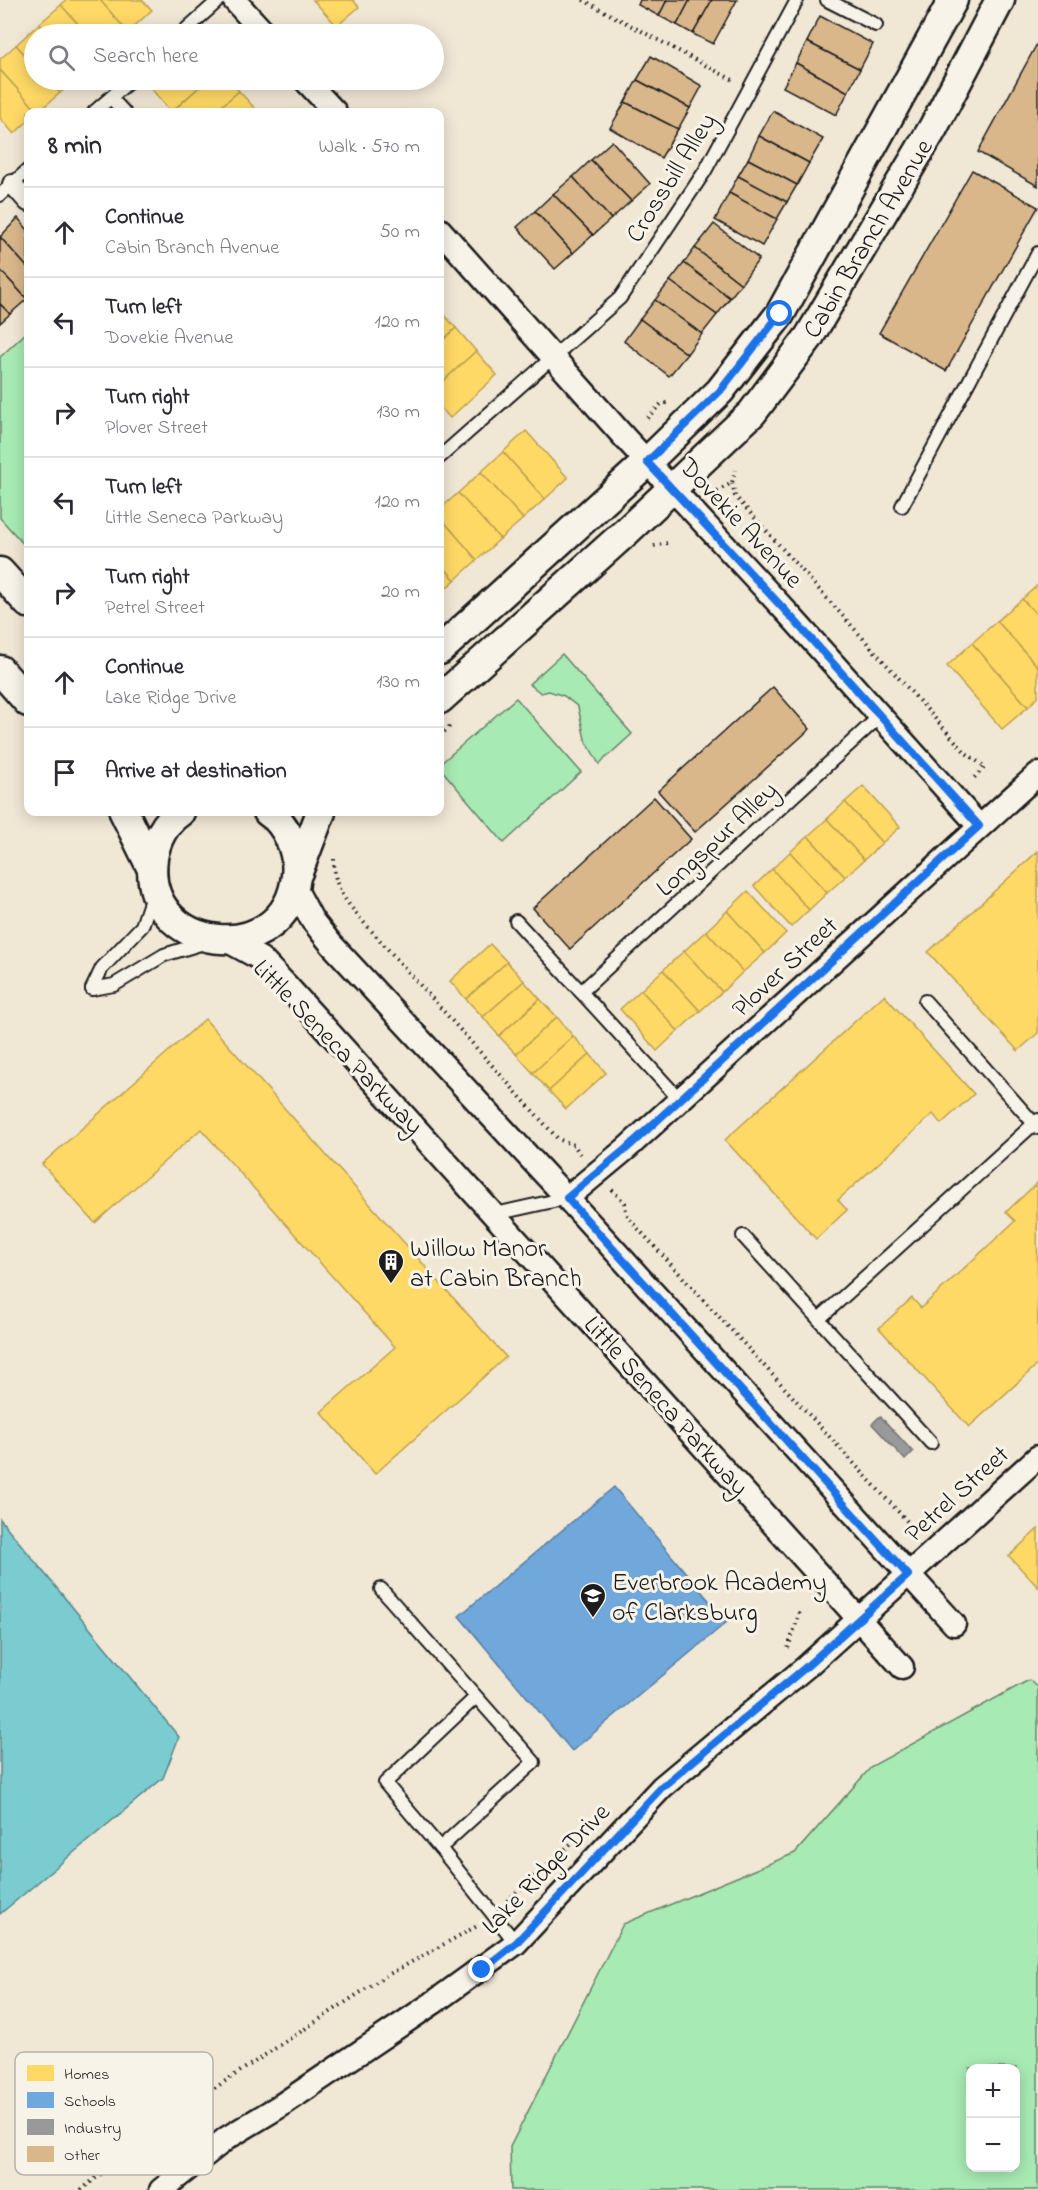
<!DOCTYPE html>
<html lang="en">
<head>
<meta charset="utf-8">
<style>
  :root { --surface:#fff; --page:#f7f7f7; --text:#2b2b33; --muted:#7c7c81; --line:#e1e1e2 }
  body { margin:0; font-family:"Indie Flower",sans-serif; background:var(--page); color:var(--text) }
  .controls { position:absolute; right:18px; bottom:18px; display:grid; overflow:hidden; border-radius:12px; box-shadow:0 3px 15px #0003 }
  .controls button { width:54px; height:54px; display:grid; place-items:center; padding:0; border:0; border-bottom:2px solid var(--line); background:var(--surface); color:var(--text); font:30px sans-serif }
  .stop { position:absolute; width:18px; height:18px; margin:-14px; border:4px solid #1a73e8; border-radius:50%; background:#fff }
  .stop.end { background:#1a73e8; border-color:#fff; box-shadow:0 2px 6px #0008 }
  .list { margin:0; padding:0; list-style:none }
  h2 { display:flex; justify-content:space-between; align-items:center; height:78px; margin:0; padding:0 24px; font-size:26px }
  h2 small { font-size:20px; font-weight:400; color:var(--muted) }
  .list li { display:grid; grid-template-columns:39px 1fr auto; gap:18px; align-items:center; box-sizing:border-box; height:90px; padding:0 24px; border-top:2px solid var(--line) }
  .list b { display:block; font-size:22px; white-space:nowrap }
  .list p { margin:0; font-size:20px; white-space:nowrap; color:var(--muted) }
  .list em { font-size:20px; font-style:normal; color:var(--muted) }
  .icon { flex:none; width:33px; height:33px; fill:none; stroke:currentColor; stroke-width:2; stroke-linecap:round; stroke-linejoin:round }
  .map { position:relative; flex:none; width:1038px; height:2190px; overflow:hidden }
  .search { position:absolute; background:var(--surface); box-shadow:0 3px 15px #0003; left:24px; top:24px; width:420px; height:66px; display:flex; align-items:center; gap:15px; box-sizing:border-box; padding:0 21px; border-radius:33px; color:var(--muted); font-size:22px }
  .panel { position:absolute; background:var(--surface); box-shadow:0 3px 15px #0003; left:24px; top:108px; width:420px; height:708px; border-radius:12px }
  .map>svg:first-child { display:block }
</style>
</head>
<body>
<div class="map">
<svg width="1038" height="2190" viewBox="0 0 1038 2190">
  <rect width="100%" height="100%" fill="#f1e7d5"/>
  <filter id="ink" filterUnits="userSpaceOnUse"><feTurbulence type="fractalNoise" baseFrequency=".0167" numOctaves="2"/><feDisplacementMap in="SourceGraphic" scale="12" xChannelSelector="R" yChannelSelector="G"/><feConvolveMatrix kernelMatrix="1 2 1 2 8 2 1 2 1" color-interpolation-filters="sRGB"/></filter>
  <g filter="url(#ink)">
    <g fill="#a8eab4" stroke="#628368" stroke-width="1.5" fill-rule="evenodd">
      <polygon points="28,331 28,549 0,518 0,357"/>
      <polygon points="562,654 632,734 599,764 585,739 578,707 564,696 549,691 541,693 529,684"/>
      <polygon points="516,698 581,772 504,843 440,768 440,764"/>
      <path d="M1029,1680L1038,1687V2190H511L510,2147L623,1924L795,1853L872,1766ZM1016,2068V2168H970V2068Z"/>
    </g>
    <polygon fill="#7accd1" stroke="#548689" stroke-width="1.5" points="0,1519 179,1737 163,1778 0,1914"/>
    <g fill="#ffd966" stroke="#bba050" stroke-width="1.5">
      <polygon points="66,0 100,0 128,32 125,34 87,34 61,5"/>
      <polygon points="100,0 142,0 152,10 128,32"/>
      <polygon points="313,0 353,0 359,7 337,26"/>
      <polygon points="61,5 87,34 49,34 39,24"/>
      <polygon points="39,24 49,34 34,34 34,65 16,45"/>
      <polygon points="16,45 34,65 34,80 48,80 60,93 38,112 0,70 0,59"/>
      <polygon points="0,70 38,112 28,112 28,121 14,134 0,118"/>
      <polygon points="48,80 75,80 60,93"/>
      <polygon points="158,80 207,80 171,112 150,87"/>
      <polygon points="207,80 229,80 239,91 215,112 172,112"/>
      <polygon points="239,91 258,112 215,112"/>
      <polygon points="440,310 456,328 440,343"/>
      <polygon points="456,328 476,351 440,384 440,343"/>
      <polygon points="476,351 497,375 450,418 440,407 440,384"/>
      <polygon points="526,431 568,478 545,499 503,452"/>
      <polygon points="503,452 545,499 523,519 481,472"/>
      <polygon points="481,472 523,519 500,539 458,493"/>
      <polygon points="458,493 500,539 477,560 440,517 440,509"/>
      <polygon points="440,517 477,560 455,580 440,563"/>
      <polygon points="440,563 455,580 440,594"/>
      <polygon points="1038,585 1038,616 1022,599"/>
      <polygon points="1022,599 1038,616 1038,667 997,621"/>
      <polygon points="997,621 1038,667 1038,697 1028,707 972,643"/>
      <polygon points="972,643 1028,707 1002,729 947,666"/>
      <polygon points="863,786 900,827 882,843 845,802"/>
      <polygon points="845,802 882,843 864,860 827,819"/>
      <polygon points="827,819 864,860 845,877 808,836"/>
      <polygon points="808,836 845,877 827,893 790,852"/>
      <polygon points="1038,851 1038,1033 1018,1051 928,952"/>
      <polygon points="790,852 827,893 809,910 772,869"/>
      <polygon points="772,869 809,910 791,927 754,886"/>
      <polygon points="748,891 786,933 765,953 727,911"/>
      <polygon points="727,911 765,953 743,972 706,931"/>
      <polygon points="706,931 743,972 722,992 684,951"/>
      <polygon points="490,944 507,962 466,999 450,981"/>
      <polygon points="684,951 722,992 700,1011 663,970"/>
      <polygon points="507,962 524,981 483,1017 466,999"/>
      <polygon points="663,970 700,1011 678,1031 641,990"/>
      <polygon points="524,981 540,999 499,1036 483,1017"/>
      <polygon points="641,990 678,1031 657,1051 620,1009"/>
      <polygon points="884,995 974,1094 941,1124 933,1114 838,1200 847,1210 816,1239 725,1140"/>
      <polygon points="540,999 557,1017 516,1054 499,1036"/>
      <polygon points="557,1017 573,1036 533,1073 516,1054"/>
      <polygon points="205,1019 506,1357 375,1474 321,1412 395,1347 201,1129 95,1223 42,1164"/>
      <polygon points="573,1036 590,1054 549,1091 533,1073"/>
      <polygon points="590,1054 606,1073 566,1109 549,1091"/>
      <polygon points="1037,1183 1038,1364 969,1427 879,1328 912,1298 921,1308 1015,1221 1006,1212"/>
      <polygon points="1038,1529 1038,1587 1009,1556"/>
    </g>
    <polygon fill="#6fa8dc" stroke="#567ea2" stroke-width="1.5" points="614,1487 727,1622 572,1751 459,1616"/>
    <polygon fill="#999" stroke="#747474" stroke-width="1.5" points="880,1416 913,1452 905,1460 872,1424"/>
    <g fill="#d9b78b" stroke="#1c1c1c" stroke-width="1.5">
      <polygon points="640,0 667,0 659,16 638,5"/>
      <polygon points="667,0 690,0 677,25 659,16"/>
      <polygon points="690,0 712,0 693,34 677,25"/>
      <polygon points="712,0 737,0 713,44 693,34"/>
      <polygon points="820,16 873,44 860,69 807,42"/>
      <polygon points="807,42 860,69 848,92 796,63"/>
      <polygon points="1038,42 1038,186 978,152"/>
      <polygon points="651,56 702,86 690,108 637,80"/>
      <polygon points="796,63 848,92 836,115 783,87"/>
      <polygon points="637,80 690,108 678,129 625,102"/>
      <polygon points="625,102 678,129 661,158 610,128"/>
      <polygon points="773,111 823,139 809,163 759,136"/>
      <polygon points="759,136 809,163 797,185 748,159"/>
      <polygon points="612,141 650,184 631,201 591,160"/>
      <polygon points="748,159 797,185 787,202 738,176"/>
      <polygon points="591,160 631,201 611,219 573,177"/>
      <polygon points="972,170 1038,207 946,371 879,333"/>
      <polygon points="738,176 787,202 777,219 729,193"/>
      <polygon points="573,177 611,219 593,235 553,194"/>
      <polygon points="729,193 777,219 762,246 715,220"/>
      <polygon points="553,194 593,235 573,253 535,211"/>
      <polygon points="535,211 573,253 555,269 517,227"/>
      <polygon points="18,218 28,230 28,268 0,237"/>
      <polygon points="714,224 759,259 741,284 695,248"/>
      <polygon points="0,237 28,268 27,299 0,270"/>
      <polygon points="695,248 741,284 730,298 684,263"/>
      <polygon points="684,263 730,298 717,315 670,281"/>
      <polygon points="0,270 27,299 10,314 0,304"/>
      <polygon points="670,281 717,315 702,334 655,300"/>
      <polygon points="655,300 702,334 687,354 640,319"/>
      <polygon points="0,304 10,314 0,323"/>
      <polygon points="640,319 687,354 669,376 624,341"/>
      <polygon points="773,687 810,729 695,832 658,791"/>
      <polygon points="654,797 691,839 570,949 533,908"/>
    </g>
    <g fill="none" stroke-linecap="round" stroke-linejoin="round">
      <defs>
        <g id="service">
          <polyline points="827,0 876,25"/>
          <polyline points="181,34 219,0"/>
          <polyline points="111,98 124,112"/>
          <polyline points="94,112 131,80"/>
          <polyline points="0,195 28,170"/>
          <polyline points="440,457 620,298 705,171 797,0"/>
          <polyline points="902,506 1038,253"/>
          <polyline points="516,921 680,1100"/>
          <polyline points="92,989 114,985 164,955 207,942"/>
          <polyline points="92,989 102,968 142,926 153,893"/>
          <polyline points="581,992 880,716"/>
          <polyline points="925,1001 1038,1128"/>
          <polyline points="495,1214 567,1198"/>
          <polyline points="743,1236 931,1443"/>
          <polyline points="819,1319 1038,1120"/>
          <polyline points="381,1589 534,1762 440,1848 516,1943"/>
          <polyline points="440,1848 385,1783 476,1697"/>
        </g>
        <polyline id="pedestrian" points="12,184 28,202"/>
        <g id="minor">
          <polyline points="234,0 265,34"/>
          <polyline points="305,80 335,112"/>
          <polyline points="440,230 625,438 794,620 979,826"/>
          <polyline points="294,886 312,920 332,945 567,1198 954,1624"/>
          <polyline points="228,941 261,959 289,988 902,1667"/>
          <polyline points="567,1198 627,1148 1038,774"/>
          <polyline points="161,2190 227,2138 280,2106 433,2003 516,1943 662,1787 806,1667 1038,1457"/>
        </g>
        <g id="tertiary">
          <polyline points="0,572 28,603"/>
          <polyline points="440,650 647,462 720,391 780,314 953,0"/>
          <polyline points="0,670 28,702"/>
          <polyline points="440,699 627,531 752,413 809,337 933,128 1000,0"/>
          <polyline points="124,812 152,869"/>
          <path d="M180,812C165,822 156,840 153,858C140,954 286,971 296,876C299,853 287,824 268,812"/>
          <polyline points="298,872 321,812"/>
        </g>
      </defs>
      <use href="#service" stroke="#1c1c1c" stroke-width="16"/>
      <use href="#pedestrian" stroke="#1c1c1c" stroke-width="22"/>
      <use href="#minor" stroke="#1c1c1c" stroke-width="27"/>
      <use href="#tertiary" stroke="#1c1c1c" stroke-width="33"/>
      <g stroke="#1c1c1c" stroke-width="4" stroke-dasharray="1.5 4.5" stroke-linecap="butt">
        <polyline points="583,0 733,80"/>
        <polyline points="647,418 661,404 667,403"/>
        <polyline points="732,483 735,496 966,753 985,767 974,778"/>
        <polyline points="717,491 732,483 735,470"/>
        <polyline points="654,546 667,543"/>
        <polyline points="440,736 450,726"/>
        <path d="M334,859C334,887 342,896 359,917L558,1139L574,1145L580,1154"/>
        <polyline points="612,1190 625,1203 626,1212 631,1221 917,1532"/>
        <polyline points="788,1648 800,1611"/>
        <polyline points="507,1901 575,1840"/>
        <polyline points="81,2190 172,2116 384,1977 479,1925"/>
      </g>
      <use href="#service" stroke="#f7f3e8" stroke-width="12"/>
      <use href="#pedestrian" stroke="#f7f3e8" stroke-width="18"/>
      <use href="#minor" stroke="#f7f3e8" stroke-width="22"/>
      <use href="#tertiary" stroke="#f7f3e8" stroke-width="28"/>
    </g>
  </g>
  <g fill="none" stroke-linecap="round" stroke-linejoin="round" filter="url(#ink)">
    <polyline stroke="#1a73e8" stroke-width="8" points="482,1970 516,1943 662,1787 806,1667 908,1575 567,1198 627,1148 979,826 794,620 647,462 720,391 780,314"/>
  </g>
  <defs>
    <symbol id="building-pin" viewBox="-11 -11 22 30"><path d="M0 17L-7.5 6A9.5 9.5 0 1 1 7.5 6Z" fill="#1c1c1c" stroke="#f7f3e8"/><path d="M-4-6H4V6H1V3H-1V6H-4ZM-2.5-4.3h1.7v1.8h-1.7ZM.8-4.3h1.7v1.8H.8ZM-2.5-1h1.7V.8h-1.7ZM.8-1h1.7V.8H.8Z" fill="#fff"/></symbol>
    <symbol id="school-pin" viewBox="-11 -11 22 30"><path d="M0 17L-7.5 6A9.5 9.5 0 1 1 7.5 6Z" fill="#1c1c1c" stroke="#f7f3e8"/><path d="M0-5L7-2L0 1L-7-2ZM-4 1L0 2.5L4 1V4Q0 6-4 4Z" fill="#fff"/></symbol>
  </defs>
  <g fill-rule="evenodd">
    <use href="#building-pin" x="376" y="1247" width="30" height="40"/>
    <use href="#school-pin" x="578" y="1581" width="30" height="40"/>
  </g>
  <g text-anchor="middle" stroke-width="6" stroke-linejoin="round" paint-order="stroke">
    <g font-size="26" fill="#1c1c1c" stroke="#f7f3e8">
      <text transform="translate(670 177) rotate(-58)" y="9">Crossbill Alley</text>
      <text transform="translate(867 238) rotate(-59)" y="9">Cabin Branch Avenue</text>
      <text transform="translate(742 522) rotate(47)" y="9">Dovekie Avenue</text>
      <text transform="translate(716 838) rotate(-43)" y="9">Longspur Alley</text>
      <text transform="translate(784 966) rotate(-43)" y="9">Plover Street</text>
      <text transform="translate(339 1046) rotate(46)" y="9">Little Seneca Parkway</text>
      <text transform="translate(667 1405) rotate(48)" y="9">Little Seneca Parkway</text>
      <text transform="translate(956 1493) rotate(-42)" y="9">Petrel Street</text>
      <text transform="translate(545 1868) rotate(-46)" y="9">Lake Ridge Drive</text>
    </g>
    <g font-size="26" fill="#1c1c1c" stroke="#f7f3e8" text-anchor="start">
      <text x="410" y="1256">Willow Manor<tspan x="410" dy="30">at Cabin Branch</tspan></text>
      <text x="612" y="1590">Everbrook Academy<tspan x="612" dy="30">of Clarksburg</tspan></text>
    </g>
  </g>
  <rect x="15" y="2052" width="198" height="123" rx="9" fill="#f7f3e8" stroke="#b5b2ab" stroke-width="1.5"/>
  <rect x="27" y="2065" width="27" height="16" fill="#ffd966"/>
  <rect x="27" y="2092" width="27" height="16" fill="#6fa8dc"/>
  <rect x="27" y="2119" width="27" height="16" fill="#999"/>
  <rect x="27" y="2146" width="27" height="16" fill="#d9b78b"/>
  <g font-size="16" fill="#1c1c1c">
    <text x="64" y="2079">Homes</text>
    <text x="64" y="2106">Schools</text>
    <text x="64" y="2133">Industry</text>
    <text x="64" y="2160">Other</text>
  </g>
</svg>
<div class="controls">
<button>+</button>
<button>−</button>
</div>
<div class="stop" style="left:780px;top:314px"></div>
<div class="stop end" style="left:482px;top:1970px"></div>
<div class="search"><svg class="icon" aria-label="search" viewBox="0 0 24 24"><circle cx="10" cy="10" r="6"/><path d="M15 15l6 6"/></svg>Search here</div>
<section class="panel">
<h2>8 min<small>Walk · 570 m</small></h2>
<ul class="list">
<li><svg class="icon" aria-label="ahead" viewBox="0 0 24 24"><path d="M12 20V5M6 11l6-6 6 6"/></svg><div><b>Continue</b><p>Cabin Branch Avenue</p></div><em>50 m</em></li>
<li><svg class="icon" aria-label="left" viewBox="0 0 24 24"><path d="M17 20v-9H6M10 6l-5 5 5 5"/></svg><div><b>Turn left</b><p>Dovekie Avenue</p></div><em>120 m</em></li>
<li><svg class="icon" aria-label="right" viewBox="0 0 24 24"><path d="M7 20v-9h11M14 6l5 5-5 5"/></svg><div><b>Turn right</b><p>Plover Street</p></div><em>130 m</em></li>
<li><svg class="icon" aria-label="left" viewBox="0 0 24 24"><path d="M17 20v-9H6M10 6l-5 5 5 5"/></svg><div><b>Turn left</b><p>Little Seneca Parkway</p></div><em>120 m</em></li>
<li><svg class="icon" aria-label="right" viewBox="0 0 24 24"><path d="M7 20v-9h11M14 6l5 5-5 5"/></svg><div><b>Turn right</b><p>Petrel Street</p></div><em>20 m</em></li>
<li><svg class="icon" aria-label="ahead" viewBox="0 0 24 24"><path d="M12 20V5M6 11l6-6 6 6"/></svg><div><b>Continue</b><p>Lake Ridge Drive</p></div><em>130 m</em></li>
<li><svg class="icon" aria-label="arrive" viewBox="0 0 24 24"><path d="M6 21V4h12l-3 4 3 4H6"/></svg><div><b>Arrive at destination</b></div></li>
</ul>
</section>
</div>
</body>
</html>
